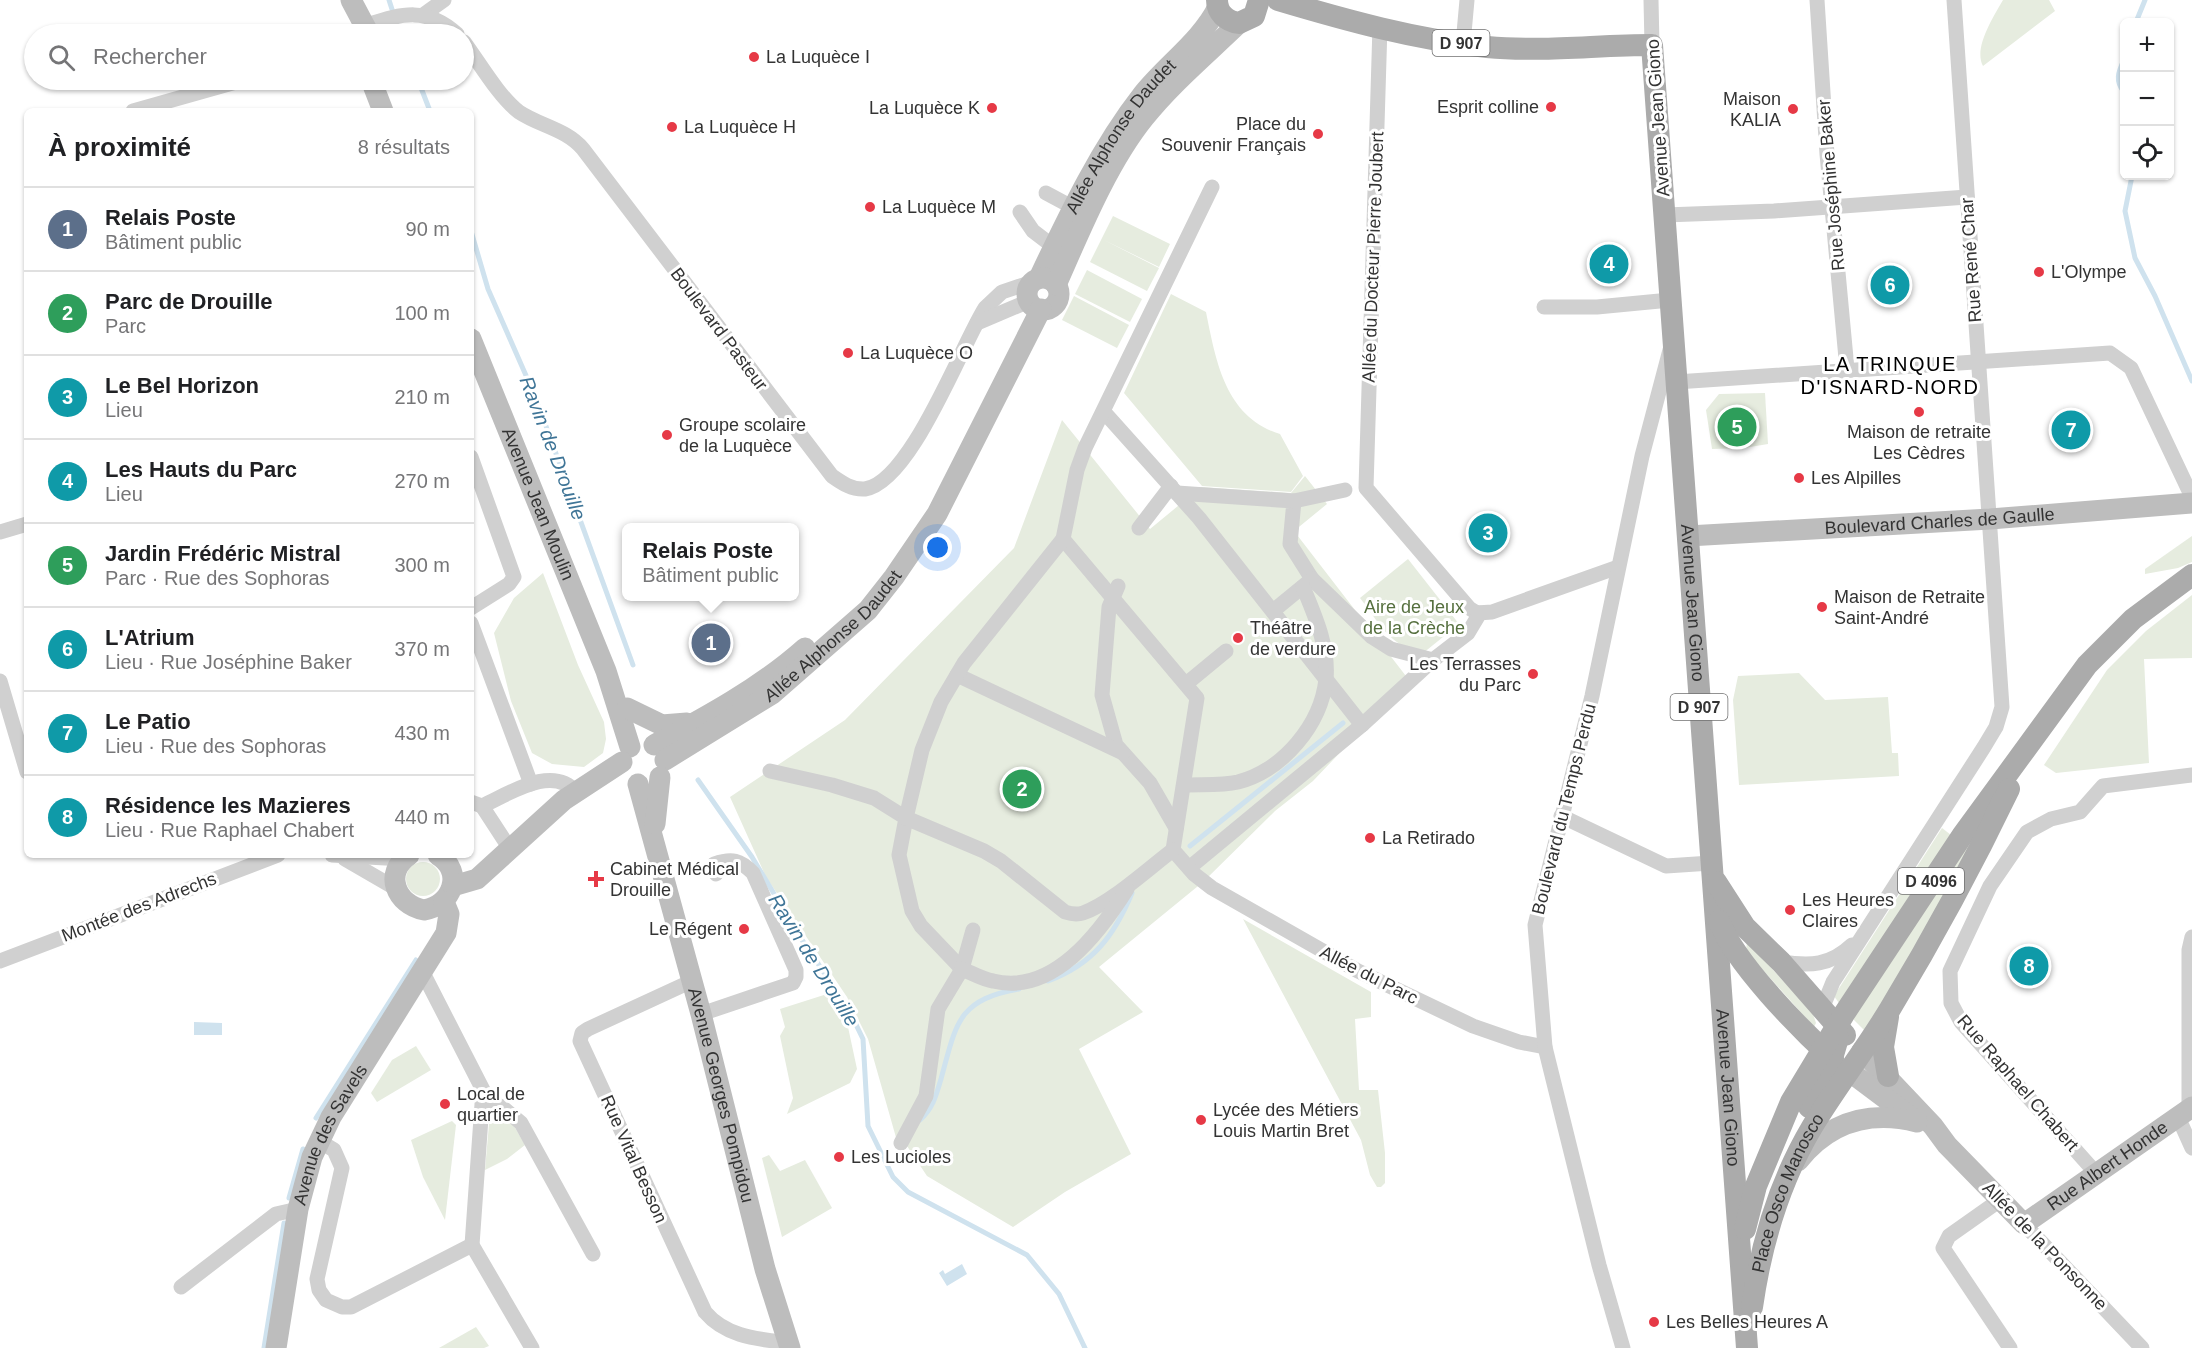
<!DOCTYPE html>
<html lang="fr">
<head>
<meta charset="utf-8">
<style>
  :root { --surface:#fff; --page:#f6f6f6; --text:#202124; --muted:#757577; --line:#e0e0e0; --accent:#e63946 }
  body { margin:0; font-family:Arial,sans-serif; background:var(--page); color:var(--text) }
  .controls { position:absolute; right:18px; top:18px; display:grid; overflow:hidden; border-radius:9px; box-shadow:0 2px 4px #0004 }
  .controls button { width:54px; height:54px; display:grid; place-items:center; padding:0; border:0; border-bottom:2px solid var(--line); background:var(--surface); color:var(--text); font:30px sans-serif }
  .you { position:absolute; left:938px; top:548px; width:21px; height:21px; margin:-15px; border:4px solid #fff; border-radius:50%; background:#1a73e8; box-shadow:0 0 0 9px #1a73e833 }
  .badge { display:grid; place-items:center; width:39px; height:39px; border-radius:50%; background:var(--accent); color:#fff; font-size:20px; font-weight:700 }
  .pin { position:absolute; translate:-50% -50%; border:3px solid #fff; box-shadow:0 2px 6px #0006 }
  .popup { position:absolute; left:622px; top:523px; width:177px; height:78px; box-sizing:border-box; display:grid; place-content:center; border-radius:9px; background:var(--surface); filter:drop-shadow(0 2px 4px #0005); font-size:20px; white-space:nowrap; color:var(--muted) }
  .popup b { font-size:22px; color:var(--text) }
  .popup::after { content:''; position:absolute; left:50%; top:100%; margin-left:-12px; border:12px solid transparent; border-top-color:var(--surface) }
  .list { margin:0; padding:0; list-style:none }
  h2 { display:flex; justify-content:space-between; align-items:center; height:78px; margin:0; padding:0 24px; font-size:26px }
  h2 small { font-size:20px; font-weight:400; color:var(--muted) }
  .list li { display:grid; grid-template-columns:39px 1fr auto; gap:18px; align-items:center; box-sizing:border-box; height:84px; padding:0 24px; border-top:2px solid var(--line) }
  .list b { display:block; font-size:22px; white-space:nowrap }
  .list p { margin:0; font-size:20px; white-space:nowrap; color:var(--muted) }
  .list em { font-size:20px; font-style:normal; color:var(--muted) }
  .icon { flex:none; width:33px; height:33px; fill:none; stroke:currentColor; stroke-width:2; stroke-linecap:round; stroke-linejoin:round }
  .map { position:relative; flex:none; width:2192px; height:1348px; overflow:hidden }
  .search { position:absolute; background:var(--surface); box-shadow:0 2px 4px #0004; left:24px; top:24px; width:450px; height:66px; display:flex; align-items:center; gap:15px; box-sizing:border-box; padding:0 21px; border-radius:33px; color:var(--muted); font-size:22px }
  .panel { position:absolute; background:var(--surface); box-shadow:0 2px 4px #0004; left:24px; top:108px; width:450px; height:750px; border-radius:9px }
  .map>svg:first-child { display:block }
</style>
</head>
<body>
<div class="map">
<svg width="2192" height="1348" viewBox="0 0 2192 1348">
  <rect width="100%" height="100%" fill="#fff"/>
  <g fill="#e6ecdf">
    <path d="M2003,0H2049L2055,11L1983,66C1973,48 1994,16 2003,0Z"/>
    <polygon points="1113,216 1170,244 1159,267 1104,240 1159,268 1147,291 1090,262"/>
    <polygon points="1087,270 1142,299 1130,322 1075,294"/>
    <path d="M1171,294L1206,312C1216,361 1225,417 1280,434L1303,476L1291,492L1202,486L1124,393Z"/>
    <polygon points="1074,296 1129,325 1117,348 1062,320"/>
    <polygon points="1765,393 1768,444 1744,448 1712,449 1706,410 1719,394"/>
    <polygon points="1062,420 1150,529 1201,487 1291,493 1305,476 1327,504 1294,531 1409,680 1313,781 1275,811 1203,882 1099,967 1143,1012 1079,1049 1131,1154 1065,1192 1013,1227 927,1176 903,1140 899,1148 868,1039 847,997 766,877 730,797 845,720 1014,548"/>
    <polygon points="2192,536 2192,562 2178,568 2145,574 2145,569"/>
    <path d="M1408,559L1459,624L1422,654C1388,644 1380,624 1360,598Z"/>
    <polygon points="543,573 578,665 604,722 606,739 603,753 584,767 552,764 532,753 511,701 494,633 514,598"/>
    <polygon points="2192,595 2192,658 2144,659 2149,763 2056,773 2044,765 2107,670 2146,631"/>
    <polygon points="1799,673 1825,700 1888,697 1892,753 1898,753 1899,776 1739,785 1733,700 1738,676"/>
    <polygon points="1942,828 1951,835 1841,1006 1834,996"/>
    <polygon points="1969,844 1961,870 1866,1032 1853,1019"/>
    <circle cx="423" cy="879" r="17"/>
    <polygon points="1243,919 1371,992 1371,1017 1355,1019 1359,1090 1378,1090 1385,1153 1385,1183 1381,1187 1377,1187 1370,1175 1361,1140"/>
    <polygon points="1747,941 1813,1014 1816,1023 1814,1027 1746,951"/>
    <polygon points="827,994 848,1027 857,1069 850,1083 787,1114 793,1098 780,1036 785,1027 780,1009"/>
    <polygon points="416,1046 431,1070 377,1102 371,1093 392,1060"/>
    <polygon points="510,1119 525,1145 507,1159 485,1170 489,1124"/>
    <polygon points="452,1121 456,1125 445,1220 423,1177 411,1140"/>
    <polygon points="769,1155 780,1171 805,1160 832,1208 782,1237 762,1158"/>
    <polygon points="476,1327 489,1346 484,1348 439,1348"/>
  </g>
  <g fill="#cfe2ee">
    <polygon points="194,1022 222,1023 222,1035 194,1035"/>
    <polygon points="962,1264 967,1274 947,1286 939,1273 943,1270 945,1274"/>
  </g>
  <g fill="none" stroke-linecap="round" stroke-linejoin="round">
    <g stroke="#cfe2ee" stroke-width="5">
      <polyline points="389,0 400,34"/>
      <polyline points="2136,22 2145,0"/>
      <path d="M2124,60C2118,72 2115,81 2124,92"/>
      <polyline points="418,80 430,111"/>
      <polyline points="2132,176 2125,211 2135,258 2155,296 2192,381"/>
      <polyline points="471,231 488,289 535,396 633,665"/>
      <polyline points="698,780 752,857 798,934 848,1008 863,1039 868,1126 893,1177 908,1192 1027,1255 1059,1294 1085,1348"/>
      <polyline points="1190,846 1343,723"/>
      <path d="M1048,981C1093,964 1114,936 1132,893"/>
      <polyline points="316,1118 416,960"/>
      <path d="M920,1120C933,1108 936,1096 941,1079C956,1025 957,999 1019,989"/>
      <polyline points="289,1198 303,1149"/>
      <polyline points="264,1348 284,1223"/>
    </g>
    <g stroke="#d0d0d0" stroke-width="15">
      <polyline points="1651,0 1652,45"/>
      <polyline points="1817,0 1827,154 1847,369"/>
      <polyline points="423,15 444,0"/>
      <path d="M366,25C402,14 426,6 457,34"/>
      <polyline points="1380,26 1366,488 1469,608 1477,613 1492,612 1618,567"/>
      <path d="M464,42C479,62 499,97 519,112C540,126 566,129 583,149L832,476C842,483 852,490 865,489C911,482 961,346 985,308L1002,292L1032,282"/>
      <polyline points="1463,44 1467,0"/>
      <polyline points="133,111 243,80"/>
      <polyline points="1046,193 1074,208"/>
      <polyline points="1020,212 1033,231 1054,247"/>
      <polyline points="1665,215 1774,211 1967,197"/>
      <polyline points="1544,307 1597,307 1670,300"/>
      <polyline points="977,323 1029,301"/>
      <polyline points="1676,382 2110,353 2131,368 2192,497"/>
      <polyline points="1104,412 1199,518 1362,725 1189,868"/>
      <polyline points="471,457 514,577 509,584 471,608"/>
      <polyline points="1177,493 1294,501 1290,544 1312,579"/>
      <polyline points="1294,501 1345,490"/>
      <polyline points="1139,528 1171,486"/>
      <polyline points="0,532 27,524"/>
      <polyline points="1063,539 1197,698 1173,850 1194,874 1212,888 1358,971 1473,1026 1519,1042 1545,1047"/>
      <polyline points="1118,586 1109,607 1102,695 1116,745 1150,783 1176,828"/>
      <polyline points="1273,611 1312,579 1372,637 1391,649 1433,660"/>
      <polyline points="471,623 531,784"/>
      <polyline points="957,675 1123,753"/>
      <polyline points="0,681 27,772"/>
      <polyline points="1186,684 1226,651"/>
      <polyline points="1362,725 1433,660 1468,633 1480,613"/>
      <polyline points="770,771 832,785 874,798 906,818 899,855 912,911 921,926 962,969"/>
      <path d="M1184,785C1201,784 1221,786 1238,782C1283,770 1321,725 1326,679C1329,647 1315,616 1303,587"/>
      <path d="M471,802L482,806C509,794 552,764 576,792"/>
      <polyline points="482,806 510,849"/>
      <polyline points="1561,816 1666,866 1711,863"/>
      <path d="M1173,850C1149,868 1110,904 1083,913C1077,915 1071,914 1065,912L1001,861L984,851L906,818L922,750L941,702L964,663L1063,539L1077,470L1085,448L1212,187"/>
      <polyline points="332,855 403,859"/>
      <polyline points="345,859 395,888"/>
      <polyline points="0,961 278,855"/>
      <path d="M1781,962C1810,966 1830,966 1852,945"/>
      <polyline points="962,969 973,930"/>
      <polyline points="422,971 483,1090 472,1245 532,1348"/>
      <path d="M692,981L588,1029L582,1033L580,1041L705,1312C726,1337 758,1339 789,1343"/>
      <polyline points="1822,1009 1833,982 1984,747 1996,727 2002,707 1954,0"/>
      <path d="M701,1014L793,983L796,977V970L753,873C740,860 732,858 714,864L716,874"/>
      <polyline points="483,1098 502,1107 521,1123 593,1254"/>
      <polyline points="2189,1109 2189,950 2192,937"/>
      <polyline points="2178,1117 2192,1148"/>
      <polyline points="319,1141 334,1150 342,1168 317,1279 319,1290 326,1300 342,1307 351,1307 472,1245"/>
      <path d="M901,1143L926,1096L938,1009L962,969C972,973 982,979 993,981C1053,996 1100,932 1127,889"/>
      <polyline points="2096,1173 1961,1022 1951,1003 1950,971 1990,886 2027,832 2051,819 2080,812 2103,786 2192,775"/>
      <polyline points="2000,1200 1949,1236 1943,1248 2010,1348"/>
      <polyline points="2024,1224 2142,1348"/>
      <polyline points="181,1287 276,1214 298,1209"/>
      <polyline points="1623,1348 1599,1265 1545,1047 1535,925 1592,696 1642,456 1670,350"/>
    </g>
    <g stroke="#bdbdbd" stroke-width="21">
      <polyline points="351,0 369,34"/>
      <polyline points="371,80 383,111"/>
      <path id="s1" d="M1039,278C1069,215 1100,149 1143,94C1167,64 1201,41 1218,7"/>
      <circle cx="1043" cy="294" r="16"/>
      <path d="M1056,285C1080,231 1107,164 1144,118C1172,83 1207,54 1239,23"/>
      <path id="s2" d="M471,339L606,671L630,747"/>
      <path id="s3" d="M1688,536L1990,519L2192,503"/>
      <polyline points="627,708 662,725 687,723"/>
      <path d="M654,745C706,717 760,688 805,648"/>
      <path id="s4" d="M665,760L772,694L868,610L894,577L937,514L1041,309"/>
      <path id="s5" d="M638,784L701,1014L765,1269L790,1348"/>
      <polyline points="655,824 660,777"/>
      <path d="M409,855C383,873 396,905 424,910C452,906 465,872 438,855"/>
      <polyline points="453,886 477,879 564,800 622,762"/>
      <path id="s6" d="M1862,1051L1933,1126L1947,1145L2024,1224L2192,1107"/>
      <polyline points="1849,1071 1913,1119"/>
      <path d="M1798,1161C1829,1122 1869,1110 1917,1122"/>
      <path id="s7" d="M276,1348L298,1209L312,1157L331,1117L446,933L449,914L444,902"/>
    </g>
    <g stroke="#ababab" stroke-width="22">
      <path d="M1217,0C1217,13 1226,21 1239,23L1254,16L1259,0"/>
      <path id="s8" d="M1278,0C1345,20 1417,40 1487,47C1541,52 1597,45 1652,45L1747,1348"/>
      <polyline points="1716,882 1745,927 1781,962 1845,1035"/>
      <path d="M1719,921C1734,962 1800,1029 1833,1059"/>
      <polyline points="1888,1017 1883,1047 1888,1076"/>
      <polyline points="1809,1107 1828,1072 1838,1038"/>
      <polyline points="1745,1229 1756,1186 1791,1102 1844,1014 1962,836 2087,665 2133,619 2192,575"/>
      <path id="s9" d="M1752,1307C1761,1244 1780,1181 1812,1127C1836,1087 1866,1049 1890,1009C1933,938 1973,864 2009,789"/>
    </g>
  </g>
  <g fill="#e63946" stroke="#fff" stroke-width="2">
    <circle cx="754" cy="57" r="6"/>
    <circle cx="1551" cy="107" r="6"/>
    <circle cx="992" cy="108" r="6"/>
    <circle cx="1793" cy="109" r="6"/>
    <circle cx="672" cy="127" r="6"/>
    <circle cx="1318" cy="134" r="6"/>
    <circle cx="870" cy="207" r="6"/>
    <circle cx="2039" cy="272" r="6"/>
    <circle cx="848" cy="353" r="6"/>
    <circle cx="1919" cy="412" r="6"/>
    <circle cx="667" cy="435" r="6"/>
    <circle cx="1799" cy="478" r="6"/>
    <circle cx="1822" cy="607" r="6"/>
    <circle cx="1238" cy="638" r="6"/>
    <circle cx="1533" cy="674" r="6"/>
    <circle cx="1370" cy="838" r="6"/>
    <path d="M593 870h6v6h6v6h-6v6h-6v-6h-6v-6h6z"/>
    <circle cx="1790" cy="910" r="6"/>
    <circle cx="744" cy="929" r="6"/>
    <circle cx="445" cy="1104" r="6"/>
    <circle cx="1201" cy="1120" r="6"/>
    <circle cx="839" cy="1157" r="6"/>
    <circle cx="1654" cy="1322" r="6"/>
  </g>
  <g text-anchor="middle" stroke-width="6" stroke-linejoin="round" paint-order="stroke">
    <g fill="#fff" stroke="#707070" stroke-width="1.5">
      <rect x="1432.5" y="30" width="57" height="26" rx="4.5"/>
      <rect x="1670.5" y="694" width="57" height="26" rx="4.5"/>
      <rect x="1898" y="868" width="66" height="26" rx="4.5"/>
    </g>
    <g font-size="16" font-weight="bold" fill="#333">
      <text x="1461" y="49">D 907</text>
      <text x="1699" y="713">D 907</text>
      <text x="1931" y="887">D 4096</text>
    </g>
    <g font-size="18" fill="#333" stroke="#fff" text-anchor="start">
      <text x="766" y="63">La Luquèce I</text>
      <text x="1781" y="105" text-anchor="end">Maison<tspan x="1781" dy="21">KALIA</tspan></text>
      <text x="1539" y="113" text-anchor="end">Esprit colline</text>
      <text x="980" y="114" text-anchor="end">La Luquèce K</text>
      <text x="1306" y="130" text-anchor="end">Place du<tspan x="1306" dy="21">Souvenir Français</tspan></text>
      <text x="684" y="133">La Luquèce H</text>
      <text x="882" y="213">La Luquèce M</text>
      <text x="2051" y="278">L'Olympe</text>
      <text x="860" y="359">La Luquèce O</text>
      <text x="679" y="431">Groupe scolaire<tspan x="679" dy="21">de la Luquèce</tspan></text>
      <text x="1919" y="438" text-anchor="middle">Maison de retraite<tspan x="1919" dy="21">Les Cèdres</tspan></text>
      <text x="1811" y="484">Les Alpilles</text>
      <text x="1834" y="603">Maison de Retraite<tspan x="1834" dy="21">Saint-André</tspan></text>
      <text x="1250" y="634">Théâtre<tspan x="1250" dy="21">de verdure</tspan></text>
      <text x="1521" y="670" text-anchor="end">Les Terrasses<tspan x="1521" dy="21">du Parc</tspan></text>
      <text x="1382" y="844">La Retirado</text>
      <text x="610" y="875">Cabinet Médical<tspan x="610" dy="21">Drouille</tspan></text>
      <text x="1802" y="906">Les Heures<tspan x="1802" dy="21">Claires</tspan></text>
      <text x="732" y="935" text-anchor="end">Le Régent</text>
      <text x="457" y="1100">Local de<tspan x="457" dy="21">quartier</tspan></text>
      <text x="1213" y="1116">Lycée des Métiers<tspan x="1213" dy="21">Louis Martin Bret</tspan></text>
      <text x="851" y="1163">Les Lucioles</text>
      <text x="1666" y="1328">Les Belles Heures A</text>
    </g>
    <g font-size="18" fill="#333" stroke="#fff">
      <text transform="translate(1658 118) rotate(-94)" y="6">Avenue Jean Giono</text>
      <text dy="6" stroke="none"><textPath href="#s1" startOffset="164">Allée Alphonse Daudet</textPath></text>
      <text transform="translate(1831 185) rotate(-95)" y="6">Rue Joséphine Baker</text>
      <text transform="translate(1373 257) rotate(-88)" y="6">Allée du Docteur Pierre Joubert</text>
      <text transform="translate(1971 260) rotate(-94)" y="6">Rue René Char</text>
      <text transform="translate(719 329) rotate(53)" y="6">Boulevard Pasteur</text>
      <text dy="6" stroke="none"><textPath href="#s2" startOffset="178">Avenue Jean Moulin</textPath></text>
      <text dy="6" stroke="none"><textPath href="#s3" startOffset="252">Boulevard Charles de Gaulle</textPath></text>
      <text dy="6" stroke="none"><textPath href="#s8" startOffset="939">Avenue Jean Giono</textPath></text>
      <text dy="6" stroke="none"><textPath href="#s4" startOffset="210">Allée Alphonse Daudet</textPath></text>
      <text transform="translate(1564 809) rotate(-76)" y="6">Boulevard du Temps Perdu</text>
      <text transform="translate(139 907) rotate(-21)" y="6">Montée des Adrechs</text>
      <text transform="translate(1369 975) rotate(27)" y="6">Allée du Parc</text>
      <text transform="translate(2018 1083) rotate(49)" y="6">Rue Raphael Chabert</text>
      <text dy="6" stroke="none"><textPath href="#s8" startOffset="1425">Avenue Jean Giono</textPath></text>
      <text dy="6" stroke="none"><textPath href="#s5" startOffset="322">Avenue Georges Pompidou</textPath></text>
      <text dy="6" stroke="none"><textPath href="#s7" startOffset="222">Avenue des Savels</textPath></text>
      <text transform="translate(634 1159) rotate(66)" y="6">Rue Vital Besson</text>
      <text dy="6" stroke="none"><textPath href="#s6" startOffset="339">Rue Albert Honde</textPath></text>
      <text dy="6" stroke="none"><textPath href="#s9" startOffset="120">Place Osco Manosco</textPath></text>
      <text transform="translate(2045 1246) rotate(46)" y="6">Allée de la Ponsonne</text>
    </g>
    <g font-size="18" fill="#56703f" stroke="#fff">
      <text x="1414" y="613">Aire de Jeux<tspan x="1414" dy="21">de la Crèche</tspan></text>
    </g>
    <g font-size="20" letter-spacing="1.5" fill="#000" stroke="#fff">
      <text x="1890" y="371">LA TRINQUE<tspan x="1890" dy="23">D'ISNARD-NORD</tspan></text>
    </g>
    <g font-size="20" font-style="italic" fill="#3f7597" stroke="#fff">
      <text transform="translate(553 448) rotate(69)" y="7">Ravin de Drouille</text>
      <text transform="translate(814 960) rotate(58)" y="7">Ravin de Drouille</text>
    </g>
  </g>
</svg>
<div class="controls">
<button>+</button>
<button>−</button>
<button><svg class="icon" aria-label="locate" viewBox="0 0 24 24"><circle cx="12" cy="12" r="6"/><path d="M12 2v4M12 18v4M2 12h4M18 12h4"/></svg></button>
</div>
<div class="you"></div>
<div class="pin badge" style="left:711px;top:643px;background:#5c6f8a">1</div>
<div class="popup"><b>Relais Poste</b>Bâtiment public</div>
<div class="pin badge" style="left:1022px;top:789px;background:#2e9e5b">2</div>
<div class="pin badge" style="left:1488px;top:533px;background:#0f9aa8">3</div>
<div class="pin badge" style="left:1609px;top:264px;background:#0f9aa8">4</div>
<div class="pin badge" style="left:1737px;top:427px;background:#2e9e5b">5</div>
<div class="pin badge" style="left:1890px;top:285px;background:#0f9aa8">6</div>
<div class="pin badge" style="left:2071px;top:430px;background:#0f9aa8">7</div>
<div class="pin badge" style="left:2029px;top:966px;background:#0f9aa8">8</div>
<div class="search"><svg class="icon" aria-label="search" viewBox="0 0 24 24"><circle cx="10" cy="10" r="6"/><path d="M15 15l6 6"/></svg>Rechercher</div>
<section class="panel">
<h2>À proximité<small>8 résultats</small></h2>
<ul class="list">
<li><span class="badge" style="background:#5c6f8a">1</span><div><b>Relais Poste</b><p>Bâtiment public</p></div><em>90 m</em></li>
<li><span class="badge" style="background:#2e9e5b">2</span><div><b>Parc de Drouille</b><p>Parc</p></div><em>100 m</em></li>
<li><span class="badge" style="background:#0f9aa8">3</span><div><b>Le Bel Horizon</b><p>Lieu</p></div><em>210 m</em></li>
<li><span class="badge" style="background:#0f9aa8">4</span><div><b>Les Hauts du Parc</b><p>Lieu</p></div><em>270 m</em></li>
<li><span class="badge" style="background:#2e9e5b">5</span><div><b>Jardin Frédéric Mistral</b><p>Parc · Rue des Sophoras</p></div><em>300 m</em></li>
<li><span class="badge" style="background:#0f9aa8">6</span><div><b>L'Atrium</b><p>Lieu · Rue Joséphine Baker</p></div><em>370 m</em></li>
<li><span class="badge" style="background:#0f9aa8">7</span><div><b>Le Patio</b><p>Lieu · Rue des Sophoras</p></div><em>430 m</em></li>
<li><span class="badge" style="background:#0f9aa8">8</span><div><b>Résidence les Mazieres</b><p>Lieu · Rue Raphael Chabert</p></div><em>440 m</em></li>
</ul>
</section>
</div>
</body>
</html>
